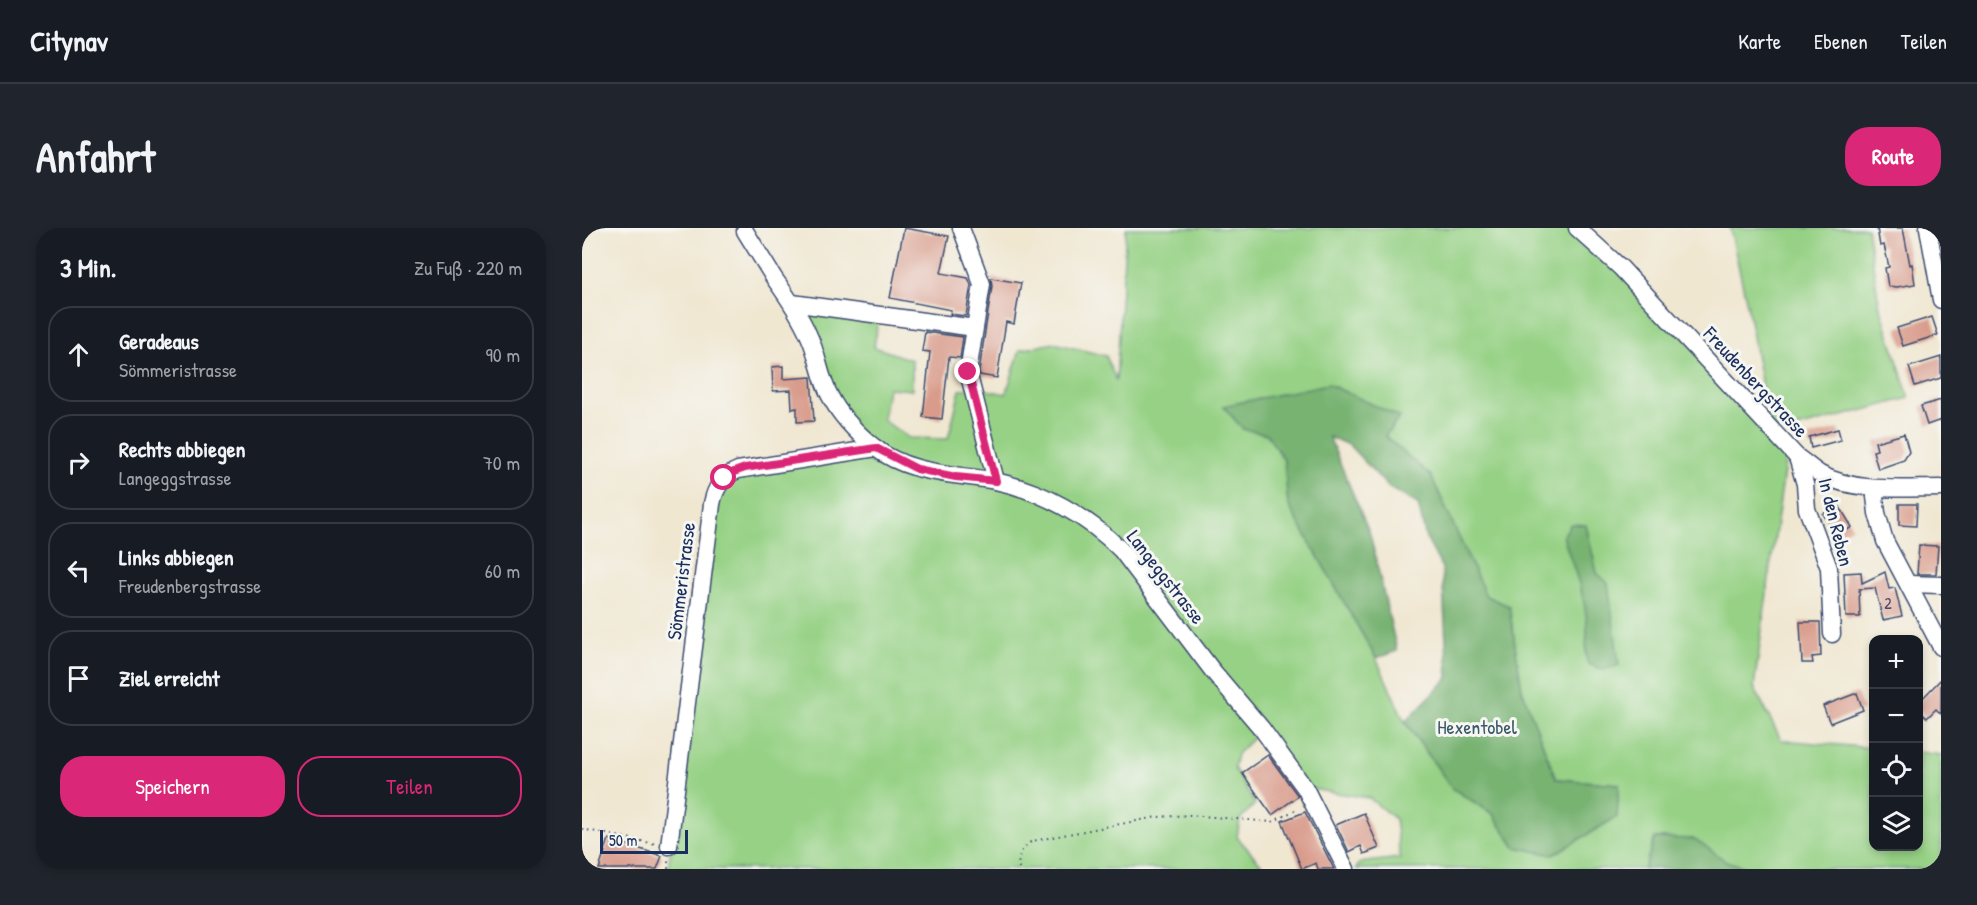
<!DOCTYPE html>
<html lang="de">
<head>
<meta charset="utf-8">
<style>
  :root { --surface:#171b24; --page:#20242c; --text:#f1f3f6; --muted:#9ea1a6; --line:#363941; --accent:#db2777 }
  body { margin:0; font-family:"Patrick Hand",sans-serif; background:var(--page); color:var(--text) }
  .controls { position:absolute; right:18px; bottom:18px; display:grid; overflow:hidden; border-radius:12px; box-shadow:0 3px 9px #0003 }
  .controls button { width:54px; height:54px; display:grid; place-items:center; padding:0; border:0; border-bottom:2px solid var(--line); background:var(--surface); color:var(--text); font:30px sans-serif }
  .scale { position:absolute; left:18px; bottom:15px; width:88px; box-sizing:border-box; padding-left:6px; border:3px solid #1b2f5e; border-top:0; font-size:16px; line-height:21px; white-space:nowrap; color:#1b2f5e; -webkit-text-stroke:4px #f6f6f2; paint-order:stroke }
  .stop { position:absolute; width:18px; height:18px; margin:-14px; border:4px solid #db2777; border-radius:50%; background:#fff }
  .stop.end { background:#db2777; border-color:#fff; box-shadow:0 2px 6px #0008 }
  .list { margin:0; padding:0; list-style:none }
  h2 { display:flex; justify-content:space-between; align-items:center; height:78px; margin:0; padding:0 24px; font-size:26px }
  h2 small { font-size:20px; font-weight:400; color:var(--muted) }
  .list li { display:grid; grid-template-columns:39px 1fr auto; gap:18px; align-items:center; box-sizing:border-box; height:96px; margin:0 12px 12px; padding:0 12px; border:2px solid var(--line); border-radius:24px }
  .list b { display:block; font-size:22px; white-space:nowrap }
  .list p { margin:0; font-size:20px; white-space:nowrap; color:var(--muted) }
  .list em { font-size:20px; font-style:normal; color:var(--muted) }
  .actions { display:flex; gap:12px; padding:18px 24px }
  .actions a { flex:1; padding:14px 0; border:2px solid var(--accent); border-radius:24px; text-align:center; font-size:21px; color:var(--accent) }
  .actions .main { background:var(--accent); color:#fff }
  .icon { flex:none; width:33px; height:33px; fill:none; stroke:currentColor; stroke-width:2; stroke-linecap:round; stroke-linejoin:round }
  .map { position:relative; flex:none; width:1359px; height:641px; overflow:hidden; border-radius:24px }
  header { display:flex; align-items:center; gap:36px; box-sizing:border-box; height:84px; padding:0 30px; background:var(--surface); border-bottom:2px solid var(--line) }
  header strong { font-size:28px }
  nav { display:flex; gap:33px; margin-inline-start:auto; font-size:21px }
  .intro { display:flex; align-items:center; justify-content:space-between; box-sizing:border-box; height:144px; padding:0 36px }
  h1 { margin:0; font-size:42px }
  .button { padding:15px 27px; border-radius:24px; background:var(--accent); color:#fff; font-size:21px; font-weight:700 }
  main { display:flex; gap:36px; padding:0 36px }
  aside { flex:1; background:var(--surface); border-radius:24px; box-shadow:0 3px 9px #0003 }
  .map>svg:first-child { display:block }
</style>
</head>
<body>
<header>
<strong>Citynav</strong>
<nav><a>Karte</a><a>Ebenen</a><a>Teilen</a></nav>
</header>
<div class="intro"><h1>Anfahrt</h1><a class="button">Route</a></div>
<main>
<aside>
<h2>3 Min.<small>Zu Fuß · 220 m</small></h2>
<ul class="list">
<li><svg class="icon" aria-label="ahead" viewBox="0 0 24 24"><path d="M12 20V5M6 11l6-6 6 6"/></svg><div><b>Geradeaus</b><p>Sömmeristrasse</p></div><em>90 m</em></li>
<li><svg class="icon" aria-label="right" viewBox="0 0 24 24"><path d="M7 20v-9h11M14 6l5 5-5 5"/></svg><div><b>Rechts abbiegen</b><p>Langeggstrasse</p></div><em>70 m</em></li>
<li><svg class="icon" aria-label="left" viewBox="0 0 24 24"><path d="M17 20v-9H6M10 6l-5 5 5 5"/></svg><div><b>Links abbiegen</b><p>Freudenbergstrasse</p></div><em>60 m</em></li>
<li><svg class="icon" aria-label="arrive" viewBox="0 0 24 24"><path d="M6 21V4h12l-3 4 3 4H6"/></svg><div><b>Ziel erreicht</b></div></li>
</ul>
<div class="actions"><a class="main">Speichern</a><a>Teilen</a></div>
</aside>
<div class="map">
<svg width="1359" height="641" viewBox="0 0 1359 641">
  <rect width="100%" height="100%" fill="#f6f6f2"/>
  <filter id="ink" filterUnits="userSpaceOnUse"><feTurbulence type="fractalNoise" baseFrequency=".0167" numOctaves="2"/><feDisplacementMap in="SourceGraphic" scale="12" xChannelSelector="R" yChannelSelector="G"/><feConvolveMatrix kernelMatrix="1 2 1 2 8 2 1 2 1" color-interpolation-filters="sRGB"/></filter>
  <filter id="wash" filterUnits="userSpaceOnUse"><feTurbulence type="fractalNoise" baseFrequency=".008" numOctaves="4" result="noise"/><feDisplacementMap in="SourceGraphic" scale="24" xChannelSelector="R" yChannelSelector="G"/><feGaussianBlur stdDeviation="1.35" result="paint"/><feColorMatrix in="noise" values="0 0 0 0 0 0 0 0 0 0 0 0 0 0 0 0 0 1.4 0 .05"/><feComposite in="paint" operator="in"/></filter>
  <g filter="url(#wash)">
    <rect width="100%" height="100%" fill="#f0e7d1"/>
    <path fill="#96d185" stroke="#588072" stroke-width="1.5" fill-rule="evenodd" d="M544,0H994L1187,197L1166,81L1148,0H1285L1297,75L1327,170L1208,202L1189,199L1205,221L1172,459L1199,512L1291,520L1292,618H1336L1337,524L1359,527V641H1168L1144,633L1103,611L1073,610L1062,641H774L778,635L818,630L813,591L787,570L723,560L680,501L655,526L652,540L673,576L658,591L655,609L679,636L664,641H86L133,276L142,253L293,220L265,194L210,75L297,87L292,119L330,132V162L306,160L301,192L327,210L366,211L378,162L390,159L424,166L438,122L472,115L524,128L534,153ZM642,178L817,189L802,208L849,248L904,369L927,378L940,462L974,551L1037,556L933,619L911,586L870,560L823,494L794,430L706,276L702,232L685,205L661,201Z"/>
    <g fill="#78b372" stroke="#4a7168" stroke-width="1.5">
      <polygon points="746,156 818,189 803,208 849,248 904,368 927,378 940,462 974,551 1037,556 1035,589 971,627 933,619 911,586 870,560 823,494 866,450 860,340 844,310 836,276 807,260 767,217 747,209 788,306 815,423 794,430 706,276 702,232 685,206 661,201 641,178"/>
      <path d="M989,296L1004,297L1015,345L1026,355L1037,437L1022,442L1006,436C1001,423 1006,412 1005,399C1004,367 990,337 981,308Z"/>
      <polygon points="1073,610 1113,611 1144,633 1168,641 1062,641"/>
    </g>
    <g id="blocks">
      <g fill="#d99c8c">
        <polygon points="322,0 367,8 359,45 386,50 389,57 384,88 368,86 369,82 308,70"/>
        <polygon points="1295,0 1321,0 1328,37 1330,36 1333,56 1315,59 1306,58 1303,40 1307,39 1302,17 1298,18"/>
        <polygon points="409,50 439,55 432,96 424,94 415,150 398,147 397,144 410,58"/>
        <polygon points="1350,89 1356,107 1321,118 1315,100"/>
        <polygon points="343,104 381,109 378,130 367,129 360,191 341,189 348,124 340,123"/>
        <polygon points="1359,129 1359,150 1333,158 1327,139"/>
        <polygon points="201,138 201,151 229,149 232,193 215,194 215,180 210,181 209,162 191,163 190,139"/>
        <polygon points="1359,172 1359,192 1345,197 1339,178"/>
        <polygon points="1256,201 1259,212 1229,220 1227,209"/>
        <polygon points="1322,206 1327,224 1322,232 1296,241 1291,223 1295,222 1293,214"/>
        <polygon points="1256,276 1270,299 1256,308 1241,286"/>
        <polygon points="1317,276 1335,276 1334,298 1317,297"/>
        <polygon points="1337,317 1356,318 1354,346 1335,346"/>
        <polygon points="1279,344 1280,355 1303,344 1307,361 1313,360 1320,388 1301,392 1293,360 1277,361 1278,389 1264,389 1262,345"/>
        <polygon points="1218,394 1238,394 1239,428 1230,429 1231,435 1220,435"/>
        <polygon points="1359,451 1359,486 1354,481 1345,490 1336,481 1336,475"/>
        <polygon points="1275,465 1281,482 1248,495 1241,478"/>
        <polygon points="686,527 716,568 690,587 660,545"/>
        <polygon points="723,584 752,641 736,641 734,635 720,641 700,593"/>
        <polygon points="782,585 797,620 782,626 779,618 767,624 754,597"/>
        <polygon points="27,611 80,628 75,641 17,641"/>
      </g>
    </g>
  </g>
  <g filter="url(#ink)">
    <use href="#blocks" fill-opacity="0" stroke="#3b4b6f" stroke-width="1.5"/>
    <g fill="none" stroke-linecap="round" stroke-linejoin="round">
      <defs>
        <g id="minor">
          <polyline points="379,0 400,56 386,144 414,253"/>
          <path d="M995,0L1039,40L1215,229C1223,234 1230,241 1238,246C1274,265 1320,260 1359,260"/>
          <polyline points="1346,0 1359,72"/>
          <path d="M163,3C173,19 182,34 192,50C205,68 218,87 227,108C236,127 238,150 248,168C258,188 275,205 292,219C328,247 371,245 413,253C461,263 505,288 539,322L630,442L680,501L723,560L764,641"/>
          <polyline points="210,75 393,100"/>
          <polyline points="1215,229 1223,256 1225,281 1247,340 1250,406"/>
          <polyline points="1292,260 1295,285 1303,313 1359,419"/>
          <polyline points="1327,356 1359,357"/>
          <path d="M87,618L130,276C133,259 141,248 156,242L294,220"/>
        </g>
      </defs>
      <use href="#minor" stroke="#3b4b6f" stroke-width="19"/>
      <g stroke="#3b4b6f" stroke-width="2" stroke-dasharray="1.5 4.5" stroke-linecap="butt">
        <polyline points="0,601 74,616"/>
        <polyline points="86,641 86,632"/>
        <path d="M437,641C435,628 439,621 450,613L575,589L608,587L690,594L717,580"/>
      </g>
      <use href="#minor" stroke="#fff" stroke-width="16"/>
    </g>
  </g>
  <g fill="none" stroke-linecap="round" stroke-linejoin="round" filter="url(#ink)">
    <polyline stroke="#db2777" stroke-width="8" points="142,250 152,244 163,240 294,220 335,241 374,249 414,253 386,144"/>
  </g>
  <g text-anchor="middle" stroke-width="6" stroke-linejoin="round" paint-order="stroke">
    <g font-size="16" fill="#4a4a6a">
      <text x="1306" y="381">2</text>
    </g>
    <g font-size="20" fill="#1b2f5e" stroke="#f6f6f2">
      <text transform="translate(1174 154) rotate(47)" y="7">Freudenbergstrasse</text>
      <text transform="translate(1254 294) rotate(76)" y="7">In den Reben</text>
      <text transform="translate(584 349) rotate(52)" y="7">Langeggstrasse</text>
      <text transform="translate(99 353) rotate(-83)" y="7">Sömmeristrasse</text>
    </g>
    <g font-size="20" fill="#3a5868" stroke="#f6f6f2">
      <text x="895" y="506">Hexentobel</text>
    </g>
  </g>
</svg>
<div class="controls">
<button>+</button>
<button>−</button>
<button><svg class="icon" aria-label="locate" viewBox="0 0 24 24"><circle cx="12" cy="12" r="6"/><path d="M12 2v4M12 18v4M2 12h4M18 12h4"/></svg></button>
<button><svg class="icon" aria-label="layers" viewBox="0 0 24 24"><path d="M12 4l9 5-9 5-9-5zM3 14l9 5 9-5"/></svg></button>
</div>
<div class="scale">50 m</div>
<div class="stop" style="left:142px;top:250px"></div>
<div class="stop end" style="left:386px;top:144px"></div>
</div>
</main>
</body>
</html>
